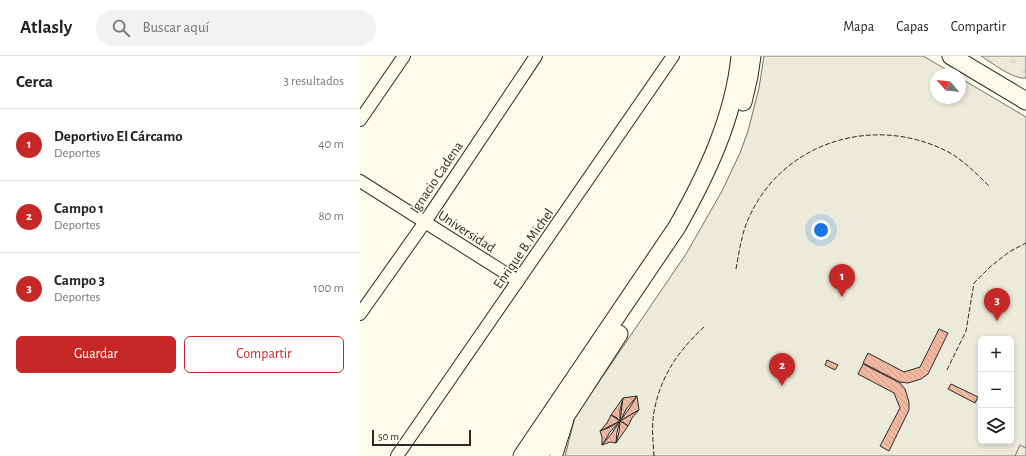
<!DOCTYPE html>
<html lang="es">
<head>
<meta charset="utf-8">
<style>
  :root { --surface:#fff; --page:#f2f2f2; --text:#222; --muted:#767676; --line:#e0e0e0; --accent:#c62828 }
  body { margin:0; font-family:"Alegreya Sans",sans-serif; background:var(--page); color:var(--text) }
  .controls { position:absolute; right:12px; bottom:12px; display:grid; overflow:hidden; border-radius:6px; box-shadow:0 2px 6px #0003 }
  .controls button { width:36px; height:36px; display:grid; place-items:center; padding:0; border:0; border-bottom:1px solid var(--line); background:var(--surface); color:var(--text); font:20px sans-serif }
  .compass { position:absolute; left:570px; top:12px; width:36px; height:36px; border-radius:50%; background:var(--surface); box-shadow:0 2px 6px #0003; rotate:297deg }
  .scale { position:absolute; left:12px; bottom:10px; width:99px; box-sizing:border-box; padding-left:4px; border:2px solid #2b2b2b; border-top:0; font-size:11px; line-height:14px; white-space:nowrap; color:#2b2b2b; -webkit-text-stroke:3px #fdfbea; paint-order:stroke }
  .you { position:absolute; left:461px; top:174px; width:14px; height:14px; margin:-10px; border:3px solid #fff; border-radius:50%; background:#1a73e8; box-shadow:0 0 0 6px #1a73e833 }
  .badge { display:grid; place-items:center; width:26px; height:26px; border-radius:50%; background:var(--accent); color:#fff; font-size:13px; font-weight:700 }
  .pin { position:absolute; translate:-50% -33px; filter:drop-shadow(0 1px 2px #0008) }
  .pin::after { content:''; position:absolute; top:21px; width:14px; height:12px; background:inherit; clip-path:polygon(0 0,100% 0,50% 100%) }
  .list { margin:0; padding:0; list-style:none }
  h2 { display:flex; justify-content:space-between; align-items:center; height:52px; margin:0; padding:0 16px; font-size:17px }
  h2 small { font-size:13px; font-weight:400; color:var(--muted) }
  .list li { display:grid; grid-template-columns:26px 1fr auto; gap:12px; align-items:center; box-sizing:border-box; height:72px; padding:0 16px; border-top:1px solid var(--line) }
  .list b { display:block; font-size:15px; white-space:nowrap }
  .list p { margin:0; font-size:13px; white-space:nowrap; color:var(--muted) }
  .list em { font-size:13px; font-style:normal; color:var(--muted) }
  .actions { display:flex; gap:8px; padding:12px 16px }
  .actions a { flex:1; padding:9px 0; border:1px solid var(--accent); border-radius:6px; text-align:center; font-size:14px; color:var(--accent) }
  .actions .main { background:var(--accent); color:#fff }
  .icon { flex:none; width:22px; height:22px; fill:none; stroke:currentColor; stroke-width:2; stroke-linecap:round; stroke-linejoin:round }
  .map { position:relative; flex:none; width:666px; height:400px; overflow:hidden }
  header { display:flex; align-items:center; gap:24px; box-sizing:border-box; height:56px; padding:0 20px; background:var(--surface); border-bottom:1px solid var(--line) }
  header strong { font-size:19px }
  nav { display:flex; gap:22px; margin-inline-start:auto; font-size:14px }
  .search { width:280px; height:36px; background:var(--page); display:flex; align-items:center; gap:10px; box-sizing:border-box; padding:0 14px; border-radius:22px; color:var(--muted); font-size:15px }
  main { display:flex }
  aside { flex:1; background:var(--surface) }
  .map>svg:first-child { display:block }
</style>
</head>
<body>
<header>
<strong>Atlasly</strong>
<div class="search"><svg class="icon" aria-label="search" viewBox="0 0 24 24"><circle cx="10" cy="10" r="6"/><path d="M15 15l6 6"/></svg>Buscar aquí</div>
<nav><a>Mapa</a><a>Capas</a><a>Compartir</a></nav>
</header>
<main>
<aside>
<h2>Cerca<small>3 resultados</small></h2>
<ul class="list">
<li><span class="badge">1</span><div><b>Deportivo El Cárcamo</b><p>Deportes</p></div><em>40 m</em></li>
<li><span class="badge">2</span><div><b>Campo 1</b><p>Deportes</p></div><em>80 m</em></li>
<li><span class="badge">3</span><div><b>Campo 3</b><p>Deportes</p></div><em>100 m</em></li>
</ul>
<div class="actions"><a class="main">Guardar</a><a>Compartir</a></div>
</aside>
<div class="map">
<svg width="666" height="400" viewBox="0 0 666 400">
  <defs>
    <pattern id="grass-tufts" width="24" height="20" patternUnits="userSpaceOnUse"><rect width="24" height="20" fill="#ecebdb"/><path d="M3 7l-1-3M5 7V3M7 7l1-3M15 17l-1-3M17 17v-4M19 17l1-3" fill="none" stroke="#cbcabc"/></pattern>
    <pattern id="building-back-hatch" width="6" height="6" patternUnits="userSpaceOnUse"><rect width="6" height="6" fill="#f2b8a0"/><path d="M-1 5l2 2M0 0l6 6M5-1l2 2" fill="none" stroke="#d09e8a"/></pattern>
  </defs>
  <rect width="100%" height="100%" fill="#fdfbea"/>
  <path fill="url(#grass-tufts)" stroke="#74746e" d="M621,0H666V22C654,24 632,7 621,0Z"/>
  <path fill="#ecebdb" stroke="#74746e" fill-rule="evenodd" d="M404,0H563L594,18H576V42H600V22L666,61V400H205L215,361L326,198L362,135L380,97L388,75L399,32ZM621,283H651V385H621Z"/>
  <polygon fill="#eceadb" stroke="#74746e" points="660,389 666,392 666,400 655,400"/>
  <g fill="url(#building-back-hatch)" stroke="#2b2b2b">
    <polygon points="579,273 588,277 568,318 561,323 548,327 540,326 503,307 508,297 544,316 560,311"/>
    <polygon points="467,304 478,309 475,314 465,309"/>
    <polygon points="503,308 540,327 545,333 549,346 549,354 529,395 520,390 540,352 534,337 498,318"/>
    <polygon points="591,328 618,341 615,347 588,333"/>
    <polygon points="277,340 267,352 260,365 263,342"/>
    <polygon points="277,340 279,354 260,365 269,353"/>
    <polygon points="263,342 260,354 260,365 256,361 251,359"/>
    <polygon points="279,354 272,362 268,370 264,367 260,365"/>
    <polygon points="251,359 260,365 240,375 247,367"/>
    <polygon points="260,365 250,376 242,389 242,381 240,375 250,371"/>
    <polygon points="260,365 257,376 256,387 250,386 242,389 252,377"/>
    <polygon points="260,365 268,370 256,387 259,376"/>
  </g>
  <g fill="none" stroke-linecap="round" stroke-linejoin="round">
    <defs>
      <g id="street">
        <polyline points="0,64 44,0"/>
        <polyline points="0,125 158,225"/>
        <polyline points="0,258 65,166 176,0"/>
        <polyline points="37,400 313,0"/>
        <polyline points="196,400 207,365"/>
      </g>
      <g id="secondary">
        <polyline points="591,0 666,45"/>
        <polyline points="383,46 389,20 392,0"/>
        <path d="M162,400L317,171C347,118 374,61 380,0"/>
        <polyline points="179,400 209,355 259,278"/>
      </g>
    </defs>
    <use href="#street" stroke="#2b2b2b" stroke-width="14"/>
    <use href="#secondary" stroke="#2b2b2b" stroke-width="19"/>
    <use href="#street" stroke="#fdfbea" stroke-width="12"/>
    <use href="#secondary" stroke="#fdfbea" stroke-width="17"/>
    <g stroke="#2b2b2b" stroke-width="1" stroke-dasharray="5 2" stroke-linecap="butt">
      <path d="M376,213C379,197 381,181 387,166C420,85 517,56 592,98C606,107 617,118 629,130"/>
      <polyline points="587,314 606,275 614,227 630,211 649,196 666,187"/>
      <path d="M294,400C293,384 291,367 295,351C302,318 320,293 344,271"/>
    </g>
  </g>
  <g text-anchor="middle" stroke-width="3" stroke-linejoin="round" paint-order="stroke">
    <g font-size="14" fill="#2b2b2b" stroke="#fdfbea">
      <text transform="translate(76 121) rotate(-56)" y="5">Ignacio Cadena</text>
      <text transform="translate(107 175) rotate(33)" y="5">Universidad</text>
      <text transform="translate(163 192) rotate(-55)" y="5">Enrique B. Michel</text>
    </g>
  </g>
</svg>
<div class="controls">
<button>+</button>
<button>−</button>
<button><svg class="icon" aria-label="layers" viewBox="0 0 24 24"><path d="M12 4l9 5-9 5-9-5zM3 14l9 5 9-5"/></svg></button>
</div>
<svg class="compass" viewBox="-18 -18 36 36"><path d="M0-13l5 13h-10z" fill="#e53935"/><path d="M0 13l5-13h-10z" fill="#767676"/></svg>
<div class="scale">50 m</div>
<div class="you"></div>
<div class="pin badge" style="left:482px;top:241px">1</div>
<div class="pin badge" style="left:422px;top:330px">2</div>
<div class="pin badge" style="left:637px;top:265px">3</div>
</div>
</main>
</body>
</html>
